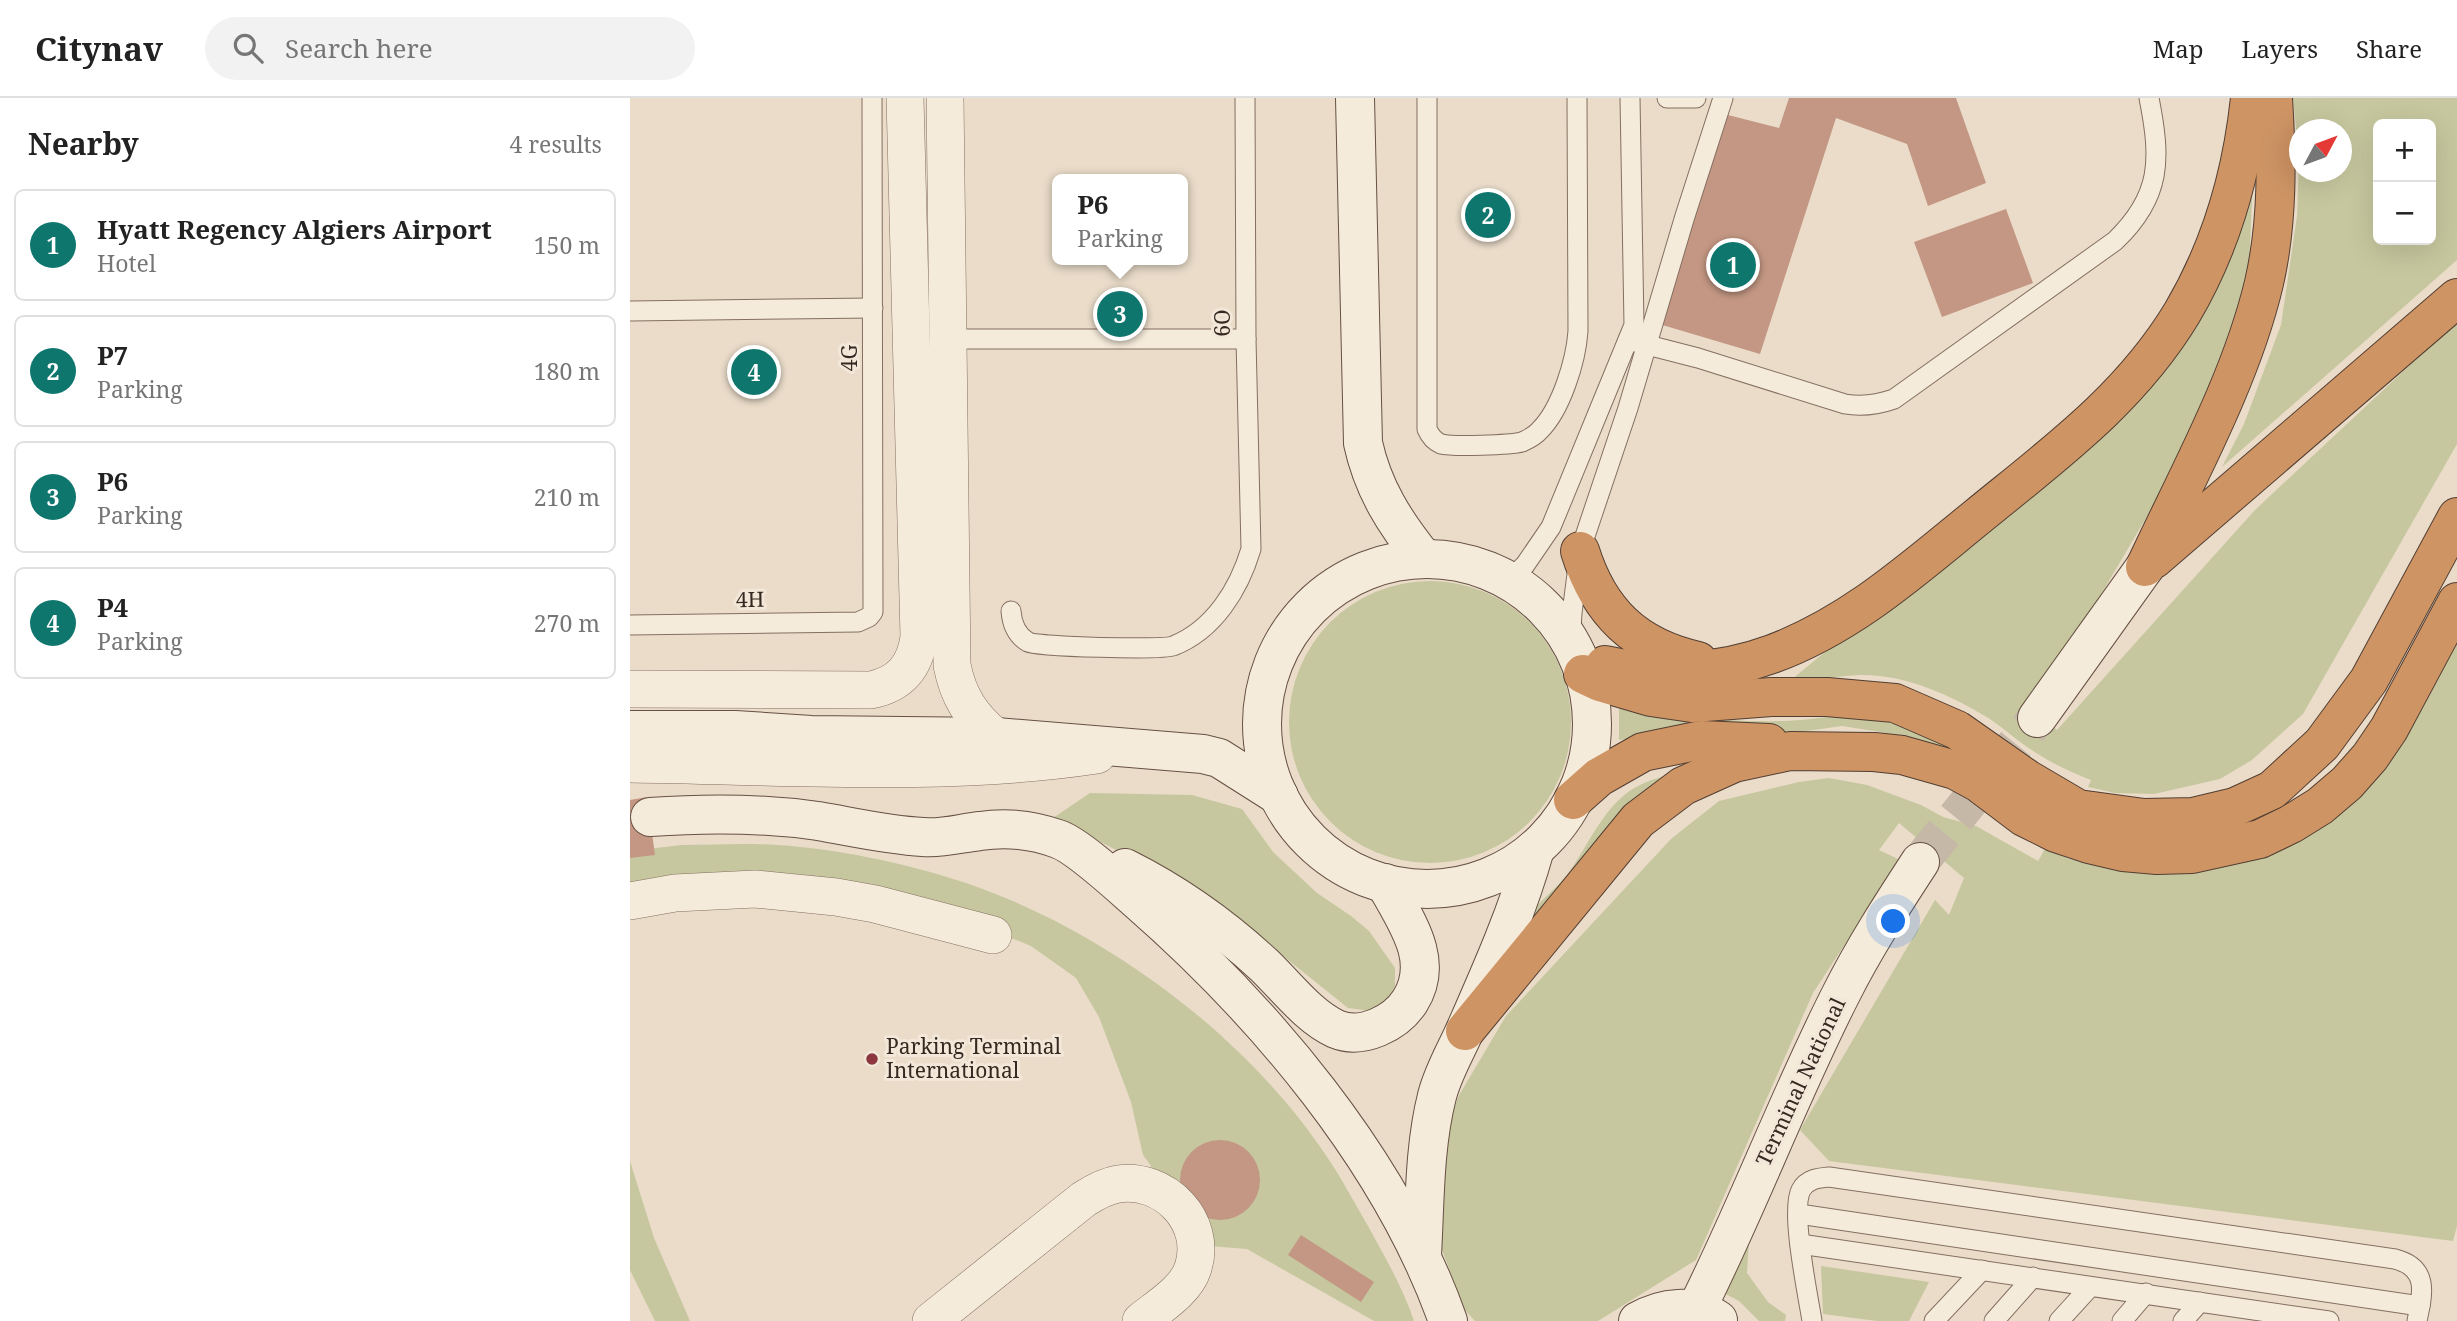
<!DOCTYPE html>
<html lang="en">
<head>
<meta charset="utf-8">
<style>
  :root { --surface:#fff; --page:#f2f2f2; --text:#222; --muted:#767676; --line:#e0e0e0; --accent:#0f766e }
  body { margin:0; font-family:"Noto Serif",serif; background:var(--page); color:var(--text) }
  .controls { position:absolute; right:21px; top:21px; display:grid; overflow:hidden; border-radius:10px; box-shadow:0 7px 28px #0002 }
  .controls button { width:63px; height:63px; display:grid; place-items:center; padding:0; border:0; border-bottom:2px solid var(--line); background:var(--surface); color:var(--text); font:35px sans-serif }
  .compass { position:absolute; left:1659px; top:21px; width:63px; height:63px; border-radius:50%; background:var(--surface); box-shadow:0 7px 28px #0002; rotate:49deg }
  .you { position:absolute; left:1264px; top:824px; width:24px; height:24px; margin:-18px; border:5px solid #fff; border-radius:50%; background:#1a73e8; box-shadow:0 0 0 10px #1a73e833 }
  .badge { display:grid; place-items:center; width:46px; height:46px; border-radius:50%; background:var(--accent); color:#fff; font-size:23px; font-weight:700 }
  .pin { position:absolute; translate:-50% -50%; border:4px solid #fff; box-shadow:0 2px 7px #0006 }
  .popup { position:absolute; left:422px; top:76px; width:136px; height:91px; box-sizing:border-box; display:grid; place-content:center; border-radius:10px; background:var(--surface); filter:drop-shadow(0 2px 5px #0005); font-size:23px; white-space:nowrap; color:var(--muted) }
  .popup b { font-size:26px; color:var(--text) }
  .popup::after { content:''; position:absolute; left:50%; top:100%; margin-left:-14px; border:14px solid transparent; border-top-color:var(--surface) }
  .list { margin:0; padding:0; list-style:none }
  h2 { display:flex; justify-content:space-between; align-items:center; height:91px; margin:0; padding:0 28px; font-size:30px }
  h2 small { font-size:23px; font-weight:400; color:var(--muted) }
  .list li { display:grid; grid-template-columns:46px 1fr auto; gap:21px; align-items:center; box-sizing:border-box; height:112px; margin:0 14px 14px; padding:0 14px; border:2px solid var(--line); border-radius:10px }
  .list b { display:block; font-size:26px; white-space:nowrap }
  .list p { margin:0; font-size:23px; white-space:nowrap; color:var(--muted) }
  .list em { font-size:23px; font-style:normal; color:var(--muted) }
  .icon { flex:none; width:38px; height:38px; fill:none; stroke:currentColor; stroke-width:2; stroke-linecap:round; stroke-linejoin:round }
  .map { position:relative; flex:none; width:1827px; height:1223px; overflow:hidden }
  header { display:flex; align-items:center; gap:42px; box-sizing:border-box; height:98px; padding:0 35px; background:var(--surface); border-bottom:2px solid var(--line) }
  header strong { font-size:33px }
  nav { display:flex; gap:38px; margin-inline-start:auto; font-size:24px }
  .search { width:490px; height:63px; background:var(--page); display:flex; align-items:center; gap:18px; box-sizing:border-box; padding:0 24px; border-radius:38px; color:var(--muted); font-size:26px }
  main { display:flex }
  aside { flex:1; background:var(--surface) }
  .map>svg:first-child { display:block }
</style>
</head>
<body>
<header>
<strong>Citynav</strong>
<div class="search"><svg class="icon" aria-label="search" viewBox="0 0 24 24"><circle cx="10" cy="10" r="6"/><path d="M15 15l6 6"/></svg>Search here</div>
<nav><a>Map</a><a>Layers</a><a>Share</a></nav>
</header>
<main>
<aside>
<h2>Nearby<small>4 results</small></h2>
<ul class="list">
<li><span class="badge">1</span><div><b>Hyatt Regency Algiers Airport</b><p>Hotel</p></div><em>150 m</em></li>
<li><span class="badge">2</span><div><b>P7</b><p>Parking</p></div><em>180 m</em></li>
<li><span class="badge">3</span><div><b>P6</b><p>Parking</p></div><em>210 m</em></li>
<li><span class="badge">4</span><div><b>P4</b><p>Parking</p></div><em>270 m</em></li>
</ul>
</aside>
<div class="map">
<svg width="1827" height="1223" viewBox="0 0 1827 1223">
  <rect width="100%" height="100%" fill="#eadcc9"/>
  <g fill="#c6c79e" fill-rule="evenodd">
    <path d="M1663,0H1827V162L1592,369L1614,326L1651,227L1667,118L1669,59ZM1748,26H1801V142H1748ZM1670,32H1712V74H1670Z"/>
    <path d="M1623,82L1619,168L1610,213L1555,354L1460,515L1397,606L1427,632L1625,412L1827,223V346L1673,616L1622,662L1590,681L1524,696L1485,695L1458,689L1461,682C1443,675 1425,667 1408,656C1391,646 1376,632 1360,621C1321,597 1275,576 1229,577C1202,578 1175,585 1149,592L1458,336Z"/>
    <path d="M1827,415V437L1727,616L1704,651L1659,695L1624,717L1569,737L1497,744L1446,733L1401,713L1325,663L1287,642L1250,634L1212,628L1155,636L1064,633L989,642V610C1041,617 1100,625 1152,623C1171,623 1191,619 1210,618C1236,618 1263,623 1288,630C1298,633 1307,639 1316,644C1361,667 1400,704 1449,720C1537,750 1638,716 1695,643C1718,614 1734,581 1752,549C1777,504 1802,460 1827,415Z"/>
    <circle cx="800" cy="624" r="141"/>
    <polygon points="1827,496 1827,1128 1823,1143 1199,1063 1170,1032 1305,802 1319,817 1334,780 1269,725 1249,752 1270,762 1183,895 1066,1162 968,1223 845,1223 834,1211 805,1133 819,1027 828,999 876,918 1041,741 1089,703 1169,684 1199,680 1237,687 1291,707 1313,719 1346,728 1408,763 1415,751 1439,761 1496,772 1707,692"/>
    <path d="M1062,672L948,787L891,831C901,808 920,798 936,778C959,748 974,704 1010,687C1026,679 1045,676 1062,672Z"/>
    <polygon points="460,695 562,697 612,711 643,754 687,795 721,818 739,833 765,870 765,888 759,901 741,913 718,910 607,821 520,769 423,720"/>
    <path d="M52,747C83,747 115,745 147,747C209,751 274,765 333,784C471,830 614,935 695,1056C711,1079 724,1104 738,1128C755,1159 773,1190 784,1223H744L617,1151L579,1148L513,1057L501,1004L469,919L446,880L401,848L318,814L0,789V753Z"/>
    <polygon points="0,1063 24,1140 60,1223 25,1223 0,1172"/>
    <polygon points="1119,1142 1117,1175 1138,1204 1156,1217 1155,1223 1129,1223 1109,1203 1090,1193"/>
    <polygon points="1191,1168 1299,1184 1279,1223 1247,1223 1193,1216"/>
  </g>
  <g fill="#c39783">
    <polygon points="1159,0 1326,0 1356,85 1298,108 1277,46 1206,20 1130,256 1029,226 1098,17 1149,30"/>
    <polygon points="1376,111 1403,185 1312,219 1284,144"/>
    <polygon points="17,699 25,757 0,760 0,702"/>
    <circle cx="590" cy="1082" r="40"/>
    <polygon points="671,1137 744,1184 731,1204 658,1157"/>
  </g>
  <g fill="none" stroke-linecap="round" stroke-linejoin="round">
    <polyline stroke="#c6b8a7" stroke-width="38" stroke-dasharray="38 19" stroke-linecap="butt" points="1290,764 1407,620"/>
    <defs>
      <g id="lane">
        <path d="M797,0V331C800,338 804,343 811,346C823,349 880,347 892,344C899,341 905,338 910,332C931,311 946,263 948,233L947,0"/>
        <polyline points="1037,0 1066,0"/>
        <polyline points="0,213 243,210"/>
        <polyline points="317,241 616,241"/>
        <path d="M998,242L1068,260L1215,306C1233,309 1247,307 1264,301L1485,143C1532,98 1531,61 1519,0"/>
        <polyline points="878,483 895,467 921,429 1004,227 1000,0"/>
        <path d="M381,513C382,526 386,537 398,544C408,549 532,552 543,548C584,532 609,491 621,451L616,241L615,0"/>
        <polyline points="0,527 228,524 239,519 243,514 242,0"/>
        <polyline points="940,546 942,515 950,453 998,310 1055,118 1093,0"/>
        <polyline points="1169,1116 1790,1208"/>
        <polyline points="1170,1146 1699,1223"/>
        <path d="M1182,1223C1178,1197 1160,1113 1171,1092C1177,1081 1188,1080 1199,1079L1765,1161C1799,1170 1793,1195 1787,1223"/>
        <polyline points="1304,1223 1352,1172"/>
        <polyline points="1364,1223 1403,1179"/>
        <polyline points="1429,1223 1460,1189"/>
        <polyline points="1492,1223 1516,1195"/>
        <polyline points="1553,1223 1570,1204"/>
      </g>
      <g id="street">
        <path d="M315,0L322,567C328,598 341,619 366,639"/>
        <path d="M0,591L241,592C270,586 285,569 289,539L275,0"/>
        <path d="M0,666C155,668 313,680 467,657"/>
        <polyline points="0,803 45,795 125,791 206,799 245,806 363,837"/>
        <path d="M301,1223L454,1101C465,1094 476,1088 488,1086C534,1079 578,1123 563,1170C556,1193 528,1209 511,1223"/>
      </g>
      <g id="secondary">
        <path d="M725,0L733,345C743,391 765,425 794,461"/>
        <circle cx="797" cy="626" r="165"/>
        <polyline points="1407,620 1515,469"/>
        <polyline points="0,632 105,632 181,637 366,639 573,656 589,660 649,698"/>
        <path d="M20,719C76,715 132,715 188,723C223,729 257,737 293,739C312,741 331,735 350,733C376,729 403,732 428,741C448,748 490,787 507,802C634,913 761,1062 818,1223"/>
        <path d="M495,770C545,795 593,829 634,867C656,888 678,918 706,931C732,942 766,925 780,903C806,862 775,822 755,785"/>
        <path d="M792,1157C795,1105 794,1049 807,998C813,974 826,953 836,930C862,871 888,812 905,751"/>
        <path d="M1066,1212C1118,1109 1158,1000 1211,896C1234,850 1262,807 1290,764"/>
        <path d="M1008,1223C1033,1209 1063,1205 1088,1222"/>
      </g>
      <g id="highway">
        <path d="M950,453C969,514 1005,549 1068,563"/>
        <polyline points="1524,461 1827,200"/>
        <path d="M1515,469C1557,379 1611,282 1634,185C1648,124 1647,62 1643,0"/>
        <path d="M975,567C1028,579 1091,575 1142,556C1221,527 1283,471 1347,419C1424,356 1500,301 1552,215C1591,149 1612,76 1620,0"/>
        <polyline points="953,576 970,584 1021,599 1062,605 1141,599 1197,599 1265,605 1327,632 1397,681 1448,711 1514,720 1563,719 1605,709 1642,692 1692,646 1739,582 1827,419"/>
        <polyline points="943,702 969,679 1013,654 1071,642 1139,645"/>
        <polyline points="835,933 1008,722 1053,688 1104,665 1160,653 1244,654 1272,657 1325,672 1349,685 1394,719 1426,735 1459,746 1493,754 1527,757 1562,756 1630,741 1661,726 1690,708 1717,685 1740,659 1759,631 1827,504"/>
      </g>
    </defs>
    <use href="#lane" stroke="#846f60" stroke-width="21"/>
    <use href="#street" stroke="#846f60" stroke-width="38"/>
    <use href="#secondary" stroke="#665043" stroke-width="40"/>
    <use href="#highway" stroke="#523e33" stroke-width="40"/>
    <use href="#lane" stroke="#f5ebdb" stroke-width="19"/>
    <use href="#street" stroke="#f5ebdb" stroke-width="37"/>
    <use href="#secondary" stroke="#f5ebdb" stroke-width="38"/>
    <use href="#highway" stroke="#ce9464" stroke-width="38"/>
  </g>
  <circle fill="#8c3641" stroke="#f2e7d8" stroke-width="2.5" cx="242" cy="961" r="7"/>
  <g text-anchor="middle" stroke-width="6" stroke-linejoin="round" paint-order="stroke">
    <g font-size="21" fill="#362921" stroke="#f2e7d8">
      <text transform="translate(593 225) rotate(-90)" y="7">6O</text>
      <text transform="translate(220 260) rotate(-90)" y="7">4G</text>
      <text transform="translate(120 502) rotate(-1)" y="7">4H</text>
      <text transform="translate(1171 984) rotate(-65)" y="7">Terminal National</text>
    </g>
    <g font-size="21" fill="#362921" stroke="#f2e7d8" text-anchor="start">
      <text x="256" y="956">Parking Terminal<tspan x="256" dy="24">International</tspan></text>
    </g>
  </g>
</svg>
<div class="controls">
<button>+</button>
<button>−</button>
</div>
<svg class="compass" viewBox="-18 -18 36 36"><path d="M0-13l5 13h-10z" fill="#e53935"/><path d="M0 13l5-13h-10z" fill="#767676"/></svg>
<div class="you"></div>
<div class="pin badge" style="left:1103px;top:167px">1</div>
<div class="pin badge" style="left:858px;top:117px">2</div>
<div class="pin badge" style="left:490px;top:216px">3</div>
<div class="popup"><b>P6</b>Parking</div>
<div class="pin badge" style="left:124px;top:274px">4</div>
</div>
</main>
</body>
</html>
